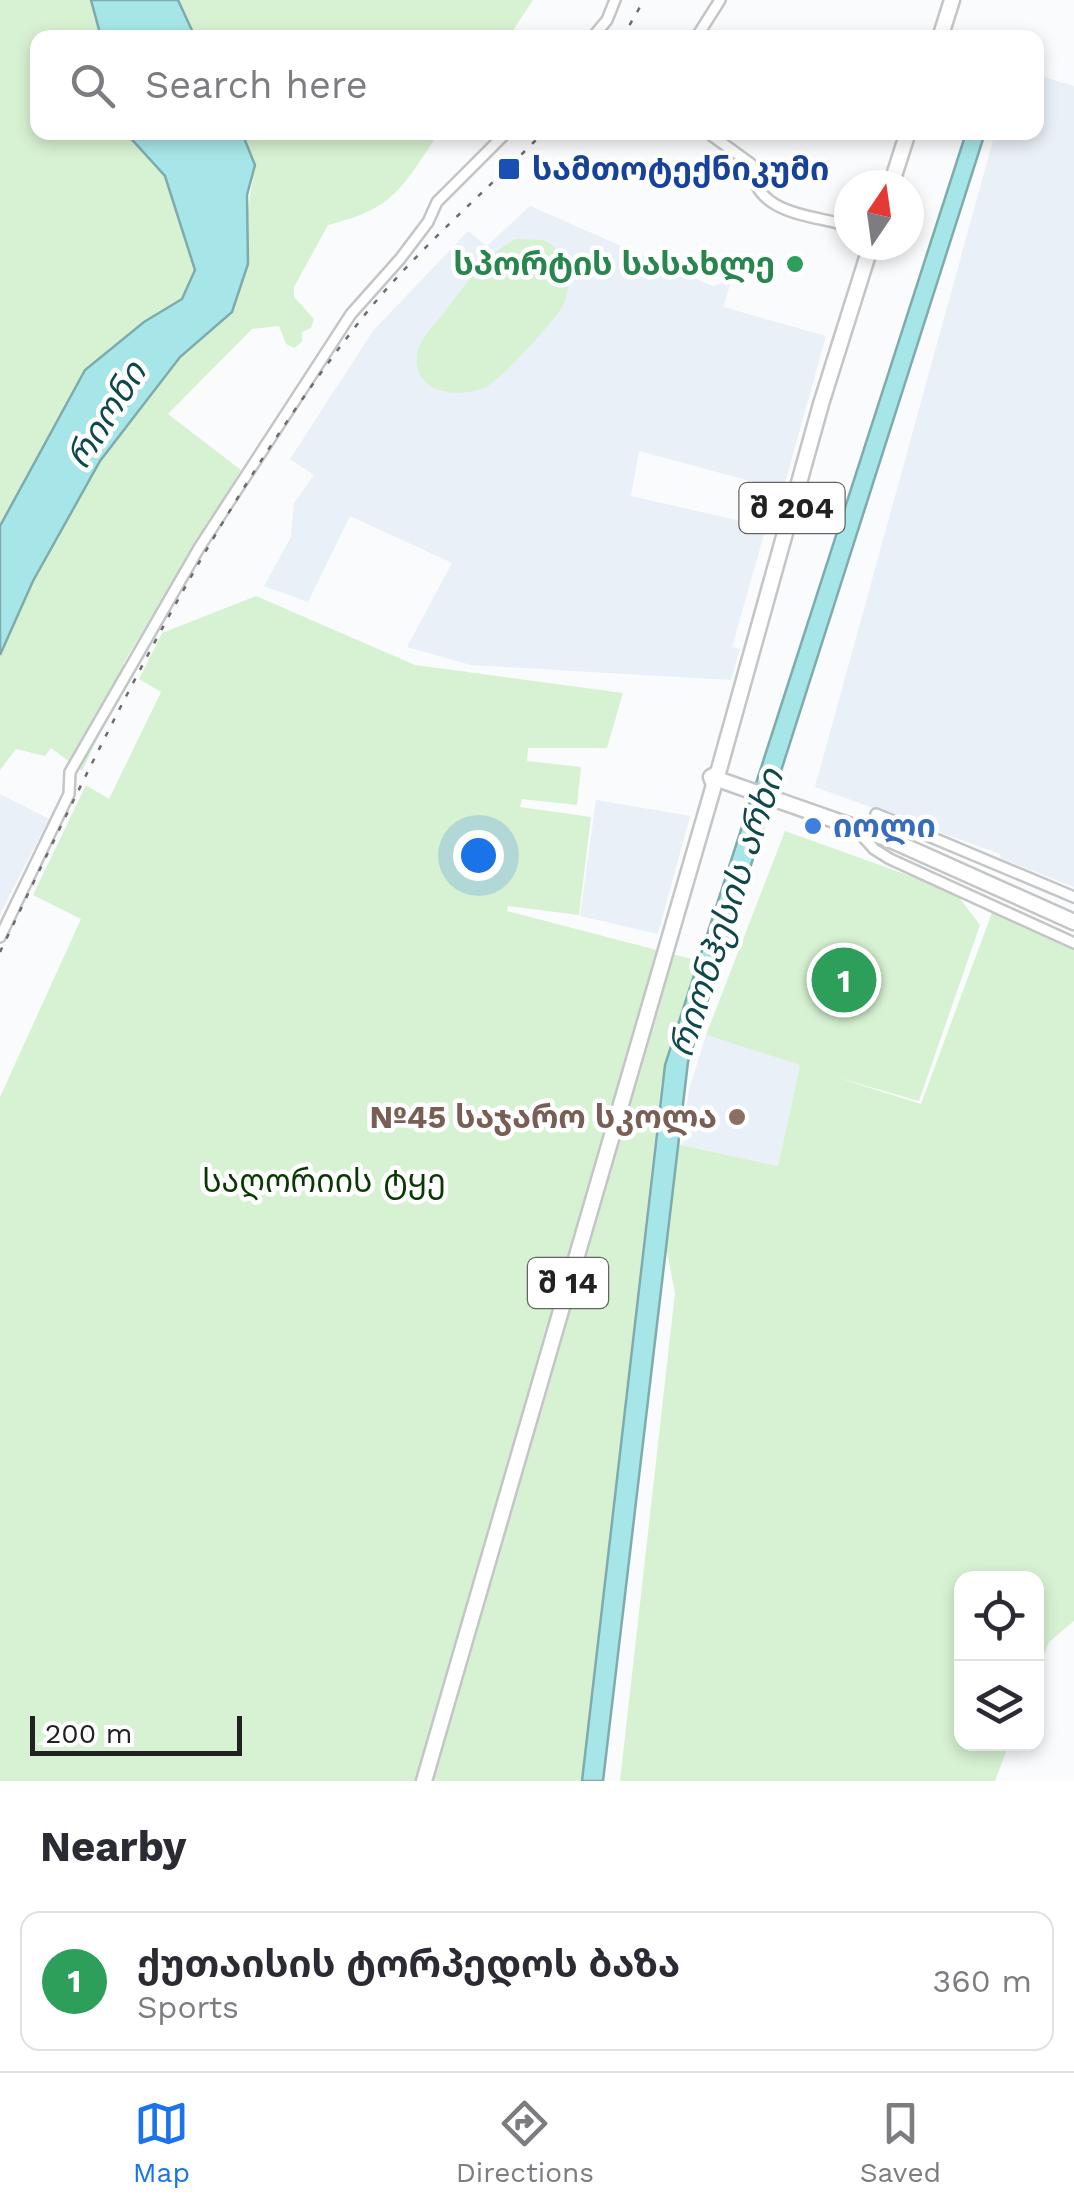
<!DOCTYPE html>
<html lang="en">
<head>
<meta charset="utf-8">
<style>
  :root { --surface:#fff; --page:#f2f2f3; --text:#2b2b33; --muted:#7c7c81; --line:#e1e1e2; --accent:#1a73e8 }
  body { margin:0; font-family:"Work Sans","Noto Sans Georgian",sans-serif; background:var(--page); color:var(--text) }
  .controls { position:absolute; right:30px; bottom:30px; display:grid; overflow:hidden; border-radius:20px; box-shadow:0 5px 15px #0003 }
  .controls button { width:90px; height:90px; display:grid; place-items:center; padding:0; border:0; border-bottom:2px solid var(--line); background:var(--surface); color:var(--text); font:50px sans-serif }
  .compass { position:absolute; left:834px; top:170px; width:90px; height:90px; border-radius:50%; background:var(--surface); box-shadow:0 5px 15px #0003; rotate:13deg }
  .scale { position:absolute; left:30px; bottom:25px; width:212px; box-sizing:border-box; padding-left:10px; border:5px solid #212122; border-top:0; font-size:28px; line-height:35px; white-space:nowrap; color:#212122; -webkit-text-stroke:8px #fff; paint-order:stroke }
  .you { position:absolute; left:478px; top:855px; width:35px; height:35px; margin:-25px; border:8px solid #fff; border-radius:50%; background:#1a73e8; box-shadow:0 0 0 15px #1a73e833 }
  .badge { display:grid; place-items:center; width:65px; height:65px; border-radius:50%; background:var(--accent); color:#fff; font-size:32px; font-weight:700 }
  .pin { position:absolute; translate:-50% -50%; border:5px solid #fff; box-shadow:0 2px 10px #0006 }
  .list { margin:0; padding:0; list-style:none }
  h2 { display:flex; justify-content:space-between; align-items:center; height:130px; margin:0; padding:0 40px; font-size:42px }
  h2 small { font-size:32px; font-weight:400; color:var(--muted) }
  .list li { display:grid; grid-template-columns:65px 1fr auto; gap:30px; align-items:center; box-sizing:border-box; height:140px; margin:0 20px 20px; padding:0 20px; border:2px solid var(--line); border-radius:20px }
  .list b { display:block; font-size:38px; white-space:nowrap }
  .list p { margin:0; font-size:32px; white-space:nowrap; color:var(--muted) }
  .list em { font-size:32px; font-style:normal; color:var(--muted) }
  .icon { flex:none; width:55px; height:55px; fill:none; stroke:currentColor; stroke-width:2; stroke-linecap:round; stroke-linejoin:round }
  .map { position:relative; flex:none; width:1074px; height:1781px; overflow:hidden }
  .search { position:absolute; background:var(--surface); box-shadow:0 5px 15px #0003; left:30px; right:30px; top:30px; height:110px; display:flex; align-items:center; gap:25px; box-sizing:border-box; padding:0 35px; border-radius:20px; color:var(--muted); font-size:38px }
  .sheet { height:290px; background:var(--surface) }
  nav { display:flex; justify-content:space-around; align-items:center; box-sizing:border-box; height:140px; border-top:2px solid var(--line); background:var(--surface); font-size:28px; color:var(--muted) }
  nav a { display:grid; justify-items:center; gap:5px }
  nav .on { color:var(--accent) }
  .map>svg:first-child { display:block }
</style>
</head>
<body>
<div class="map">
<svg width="1074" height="1781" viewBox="0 0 1074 1781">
  <rect width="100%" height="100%" fill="#fafbfc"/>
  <g fill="#e9f0f7">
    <polygon points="1037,75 1074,86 1074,887 1000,858 1000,854 815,787 995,133 1036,132"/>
    <polygon points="530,206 713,286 732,279 723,307 826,336 783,490 639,451 631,496 766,527 732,647 740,649 731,680 471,665 407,647 452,563 350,516 308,602 264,586 291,537 294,503 314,475 290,459 373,331 468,231 487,246"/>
    <polygon points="0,794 49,819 0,914"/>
    <polygon points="596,800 690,816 658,934 580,916"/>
    <polygon points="706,1035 800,1064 778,1166 682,1145 689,1090"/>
  </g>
  <g fill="#d7f2d2">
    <polygon points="0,0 91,0 101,37 38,38 38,132 126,133 165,176 195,270 182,299 144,322 85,370 0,526"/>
    <polygon points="178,0 533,0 508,38 195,37"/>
    <path d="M242,133H439C401,188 396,208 328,225L294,287V297L314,319L311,328L302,332V342L294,348L286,344L279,326L252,329L168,414L241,470L123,664L129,672L82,771L51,748L45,756L16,749L0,770V656L33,581L100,461L180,357L232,312L255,165Z"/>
    <path d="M516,239L544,240L563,253C567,271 572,288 563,305C556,320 498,383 484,388C457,399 412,393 417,354C419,341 434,325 442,315C464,287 483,256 516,239Z"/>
    <polygon points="256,596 415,665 623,693 607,748 528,748 527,761 581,767 577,805 522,799 520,807 591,817 579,915 508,906 507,911 699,961 661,1085 582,1781 0,1781 0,1097 81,919 33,895 86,785 109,799 161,692 139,679 162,633"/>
    <polygon points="785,831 955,892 980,925 919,1101 835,1077 921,1104 993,910 1074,949 1074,1621 1049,1642 1037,1673 1036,1578 962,1578 962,1744 1009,1744 995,1781 620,1781 675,1293 665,1242 677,1144 778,1166 800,1065 706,1035"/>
  </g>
  <g fill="#a7e6e8" stroke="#7fabad" stroke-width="2.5">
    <polygon points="91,0 178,0 195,37 101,37"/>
    <polygon points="126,133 242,133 255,165 247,195 248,264 232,312 180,357 100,461 33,581 0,655 0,526 85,370 144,322 182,299 195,270 165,176"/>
    <polygon points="966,133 985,133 688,1062 603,1781 582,1781 665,1065"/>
  </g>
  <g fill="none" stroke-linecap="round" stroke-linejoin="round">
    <defs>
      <g id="minor">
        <polyline points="592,38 607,20 615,0"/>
        <polyline points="696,38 720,0"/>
        <path d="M707,132L751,164C754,215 809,214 849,226"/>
        <polyline points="876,814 1074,897"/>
        <polyline points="857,830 874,849 890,859 1074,943"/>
        <polyline points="0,937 69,794 70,772 199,548 351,314 400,259 428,222 437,202 507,132"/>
      </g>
      <g id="primary">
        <polyline points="940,38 952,0"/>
        <polyline points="891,185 908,132"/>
        <polyline points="723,781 891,840 1074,922"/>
        <polyline points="424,1781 714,785 711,777 718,773 821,404 871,245"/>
      </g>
    </defs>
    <use href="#minor" stroke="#c4c5c6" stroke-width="14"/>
    <use href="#primary" stroke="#c4c5c6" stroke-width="19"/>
    <use href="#minor" stroke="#fff" stroke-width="9"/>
    <use href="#primary" stroke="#fff" stroke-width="14"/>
    <g stroke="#6c6c6d" stroke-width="2.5" stroke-dasharray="5 10" stroke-linecap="butt">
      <polyline points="622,38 644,0"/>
      <path d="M0,952C105,734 209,515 359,322C413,253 482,195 544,132"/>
    </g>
  </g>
  <rect fill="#1a4fb4" stroke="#fff" stroke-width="4" x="497" y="157" width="24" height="24" rx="5"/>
  <circle fill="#2e9e5b" stroke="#fff" stroke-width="4" cx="795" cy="264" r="10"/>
  <circle fill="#3f7fe0" stroke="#fff" stroke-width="4" cx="813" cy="826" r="10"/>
  <circle fill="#8d6e63" stroke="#fff" stroke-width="4" cx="737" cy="1117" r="10"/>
  <g text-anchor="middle" stroke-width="9" stroke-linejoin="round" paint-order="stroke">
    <g fill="#fff" stroke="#646464" stroke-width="2.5">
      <rect x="739.5" y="483" width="105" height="50" rx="8"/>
      <rect x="528" y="1258" width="80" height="50" rx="8"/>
    </g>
    <g font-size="30" font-weight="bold" fill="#212122">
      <text x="792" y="518">შ 204</text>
      <text x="568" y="1293">შ 14</text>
    </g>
    <g font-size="32" font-weight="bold" fill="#164399" stroke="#fff" text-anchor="start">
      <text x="532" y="180">სამთოტექნიკუმი</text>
    </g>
    <g font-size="32" font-weight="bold" fill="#27864d" stroke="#fff" text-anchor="end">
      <text x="775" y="275">სპორტის სასახლე</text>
    </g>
    <g font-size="32" font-weight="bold" fill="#366cbe" stroke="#fff" text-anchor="start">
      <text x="833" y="837">იოლი</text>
    </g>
    <g font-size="32" font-weight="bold" fill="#785e54" stroke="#fff" text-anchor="end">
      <text x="717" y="1128">№45 საჯარო სკოლა</text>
    </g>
    <g font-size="32" fill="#093803" stroke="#fff">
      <text x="324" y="1192">საღორიის ტყე</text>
    </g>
    <g font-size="35" font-style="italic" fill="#0f484a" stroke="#fff">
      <text transform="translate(106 415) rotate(-58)" y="12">რიონი</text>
      <text transform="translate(726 913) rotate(-72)" y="12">რიონჰესის არხი</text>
    </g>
  </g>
</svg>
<div class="controls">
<button><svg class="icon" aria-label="locate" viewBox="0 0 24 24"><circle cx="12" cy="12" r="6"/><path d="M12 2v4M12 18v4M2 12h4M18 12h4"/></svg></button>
<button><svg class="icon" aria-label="layers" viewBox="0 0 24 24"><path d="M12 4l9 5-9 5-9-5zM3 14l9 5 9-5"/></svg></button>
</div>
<svg class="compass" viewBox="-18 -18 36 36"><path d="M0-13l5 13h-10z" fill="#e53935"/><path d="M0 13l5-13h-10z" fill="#7c7c81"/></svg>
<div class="scale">200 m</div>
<div class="you"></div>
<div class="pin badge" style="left:844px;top:980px;background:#2e9e5b">1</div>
<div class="search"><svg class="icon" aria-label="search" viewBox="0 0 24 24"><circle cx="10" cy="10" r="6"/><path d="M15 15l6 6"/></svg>Search here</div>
</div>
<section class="sheet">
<h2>Nearby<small></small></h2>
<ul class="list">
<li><span class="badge" style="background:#2e9e5b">1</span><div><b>ქუთაისის ტორპედოს ბაზა</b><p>Sports</p></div><em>360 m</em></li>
</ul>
</section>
<nav>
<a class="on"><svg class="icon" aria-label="map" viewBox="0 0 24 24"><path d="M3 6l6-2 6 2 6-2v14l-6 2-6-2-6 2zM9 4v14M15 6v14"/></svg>Map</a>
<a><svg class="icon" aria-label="directions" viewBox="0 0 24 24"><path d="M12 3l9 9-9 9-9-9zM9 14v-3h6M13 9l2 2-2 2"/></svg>Directions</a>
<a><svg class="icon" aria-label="saved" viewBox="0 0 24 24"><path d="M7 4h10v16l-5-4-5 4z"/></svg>Saved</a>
</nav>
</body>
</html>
